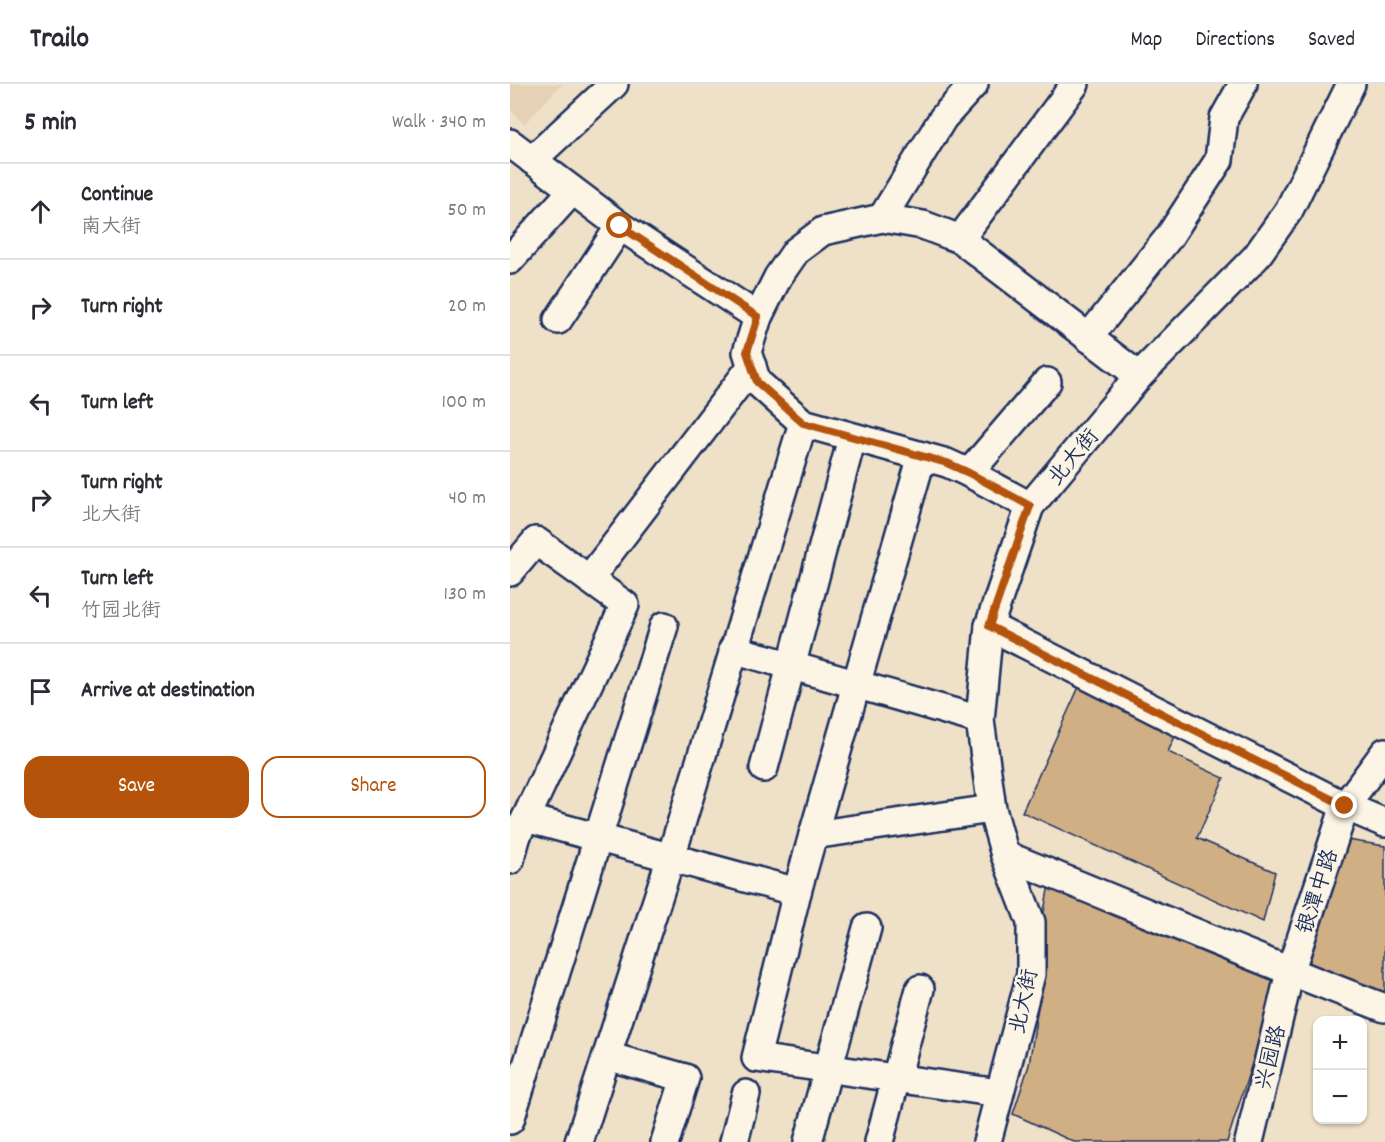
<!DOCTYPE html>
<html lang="en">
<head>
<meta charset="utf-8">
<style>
  :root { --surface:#fff; --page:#f7f7f7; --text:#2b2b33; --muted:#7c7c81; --line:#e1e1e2; --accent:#b45309 }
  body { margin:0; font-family:Dekko,"LXGW WenKai TC",sans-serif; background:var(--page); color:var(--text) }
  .controls { position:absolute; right:18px; bottom:18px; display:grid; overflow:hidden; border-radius:12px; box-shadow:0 2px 4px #0004 }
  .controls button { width:54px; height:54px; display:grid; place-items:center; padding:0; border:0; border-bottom:2px solid var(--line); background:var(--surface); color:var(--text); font:30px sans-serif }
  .stop { position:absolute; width:18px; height:18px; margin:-14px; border:4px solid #b45309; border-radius:50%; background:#fff }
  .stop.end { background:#b45309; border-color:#fff; box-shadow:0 2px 6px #0008 }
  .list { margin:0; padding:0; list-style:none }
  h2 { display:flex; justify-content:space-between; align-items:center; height:78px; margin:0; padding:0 24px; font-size:26px }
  h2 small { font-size:20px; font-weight:400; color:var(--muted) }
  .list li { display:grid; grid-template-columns:39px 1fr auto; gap:18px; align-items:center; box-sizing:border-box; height:96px; padding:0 24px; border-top:2px solid var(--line) }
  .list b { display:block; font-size:22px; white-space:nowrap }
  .list p { margin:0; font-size:20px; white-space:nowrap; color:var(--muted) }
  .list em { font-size:20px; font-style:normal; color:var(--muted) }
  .actions { display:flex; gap:12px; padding:18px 24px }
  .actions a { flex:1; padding:14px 0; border:2px solid var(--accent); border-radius:18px; text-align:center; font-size:21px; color:var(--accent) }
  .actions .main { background:var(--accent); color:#fff }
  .icon { flex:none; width:33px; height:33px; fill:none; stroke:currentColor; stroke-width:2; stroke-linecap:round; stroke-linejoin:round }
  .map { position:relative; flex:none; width:875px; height:1058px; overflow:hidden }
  header { display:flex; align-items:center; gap:36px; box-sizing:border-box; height:84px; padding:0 30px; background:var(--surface); border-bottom:2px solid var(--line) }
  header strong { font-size:28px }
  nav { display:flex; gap:33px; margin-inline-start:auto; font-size:21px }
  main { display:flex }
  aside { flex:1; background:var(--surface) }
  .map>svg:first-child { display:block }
</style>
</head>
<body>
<header>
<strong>Trailo</strong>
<nav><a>Map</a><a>Directions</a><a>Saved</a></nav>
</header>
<main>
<aside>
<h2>5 min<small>Walk · 340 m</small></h2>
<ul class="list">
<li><svg class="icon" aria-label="ahead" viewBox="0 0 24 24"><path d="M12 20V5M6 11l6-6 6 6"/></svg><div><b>Continue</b><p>南大街</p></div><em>50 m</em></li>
<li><svg class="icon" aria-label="right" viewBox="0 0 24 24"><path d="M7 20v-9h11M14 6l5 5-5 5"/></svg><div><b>Turn right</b></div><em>20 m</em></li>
<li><svg class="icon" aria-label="left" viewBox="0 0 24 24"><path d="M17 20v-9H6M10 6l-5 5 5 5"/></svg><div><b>Turn left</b></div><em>100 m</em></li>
<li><svg class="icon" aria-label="right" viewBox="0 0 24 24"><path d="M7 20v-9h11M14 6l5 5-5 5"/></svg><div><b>Turn right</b><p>北大街</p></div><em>40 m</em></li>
<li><svg class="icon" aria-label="left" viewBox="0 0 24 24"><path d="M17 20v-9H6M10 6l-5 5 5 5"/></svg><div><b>Turn left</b><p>竹园北街</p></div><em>130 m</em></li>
<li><svg class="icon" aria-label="arrive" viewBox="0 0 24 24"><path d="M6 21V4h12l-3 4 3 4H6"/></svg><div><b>Arrive at destination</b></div></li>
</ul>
<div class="actions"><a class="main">Save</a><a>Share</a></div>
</aside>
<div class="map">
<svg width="875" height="1058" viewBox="0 0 875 1058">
  <rect width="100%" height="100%" fill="#efe0c8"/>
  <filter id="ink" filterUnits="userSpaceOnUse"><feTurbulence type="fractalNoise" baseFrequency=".0167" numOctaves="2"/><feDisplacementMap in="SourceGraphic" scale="12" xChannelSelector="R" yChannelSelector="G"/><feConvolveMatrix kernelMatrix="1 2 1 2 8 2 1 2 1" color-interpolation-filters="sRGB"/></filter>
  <g filter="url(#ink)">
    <polygon fill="#e6d1b4" points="0,0 52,0 14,40 0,25"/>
    <g fill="#d1af84" stroke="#1b2f5e" stroke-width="1.5">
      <polygon points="569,603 667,648 658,668 714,694 687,754 765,788 753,838 512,728"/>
      <polygon points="837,756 875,762 875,911 798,883"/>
      <polygon points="539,801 769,894 717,1058 564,1058 503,1030 519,981 534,884 534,827"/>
    </g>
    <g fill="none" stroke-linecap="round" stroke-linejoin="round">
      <defs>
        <g id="minor">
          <polyline points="0,59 110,142 248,233"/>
          <polyline points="22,76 104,0"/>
          <polyline points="372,134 433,34 464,0"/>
          <polyline points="450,155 565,0"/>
          <polyline points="0,176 62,107"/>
          <polyline points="48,236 110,142"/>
          <polyline points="578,254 659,153 709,76 714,34 733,0"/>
          <polyline points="459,389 537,298"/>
          <polyline points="520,422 459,389 437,379 293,339 247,298 237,268 248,233 268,193 286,167 313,147 372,134 413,141 450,155 629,292"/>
          <polyline points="0,488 26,457 115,521 16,734"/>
          <polyline points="79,495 242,282"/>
          <polyline points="479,542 835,722 875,739"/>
          <polyline points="223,565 470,636"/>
          <polyline points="254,684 342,354"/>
          <polyline points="0,749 7,751 16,734 287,808 303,751 482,725"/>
          <polyline points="303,751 412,372"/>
          <path d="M495,771C622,822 747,876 875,924"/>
          <polyline points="0,776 7,751"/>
          <polyline points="287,808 246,974 489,1009"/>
          <polyline points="97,972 175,994 155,1058"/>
          <polyline points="0,1036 154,542"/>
          <polyline points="69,1058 161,773 293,339"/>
          <polyline points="224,1058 236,1010"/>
          <polyline points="298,1058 357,844"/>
          <polyline points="369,1058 410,905"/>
          <polyline points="477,1058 521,890 521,838 495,771 482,725 470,636 479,542 520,422 629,292 746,173 779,126 841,0"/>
          <polyline points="739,1058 780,888 835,722 875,668"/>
        </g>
      </defs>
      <use href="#minor" stroke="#1b2f5e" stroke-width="32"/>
      <use href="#minor" stroke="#fcf5e5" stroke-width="27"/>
    </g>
  </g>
  <g fill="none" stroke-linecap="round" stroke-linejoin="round" filter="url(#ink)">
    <polyline stroke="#b45309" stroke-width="8" points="110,142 248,233 237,268 247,298 293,339 437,379 459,389 520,422 479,542 835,722"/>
  </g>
  <g text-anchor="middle" stroke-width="5" stroke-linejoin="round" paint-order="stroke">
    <g font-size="22" fill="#1b2f5e" stroke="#fcf5e5">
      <text transform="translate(562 372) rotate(-50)" y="8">北大街</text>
      <text transform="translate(806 807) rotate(-72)" y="8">银潭中路</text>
      <text transform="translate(512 917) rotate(-78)" y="8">北大街</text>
      <text transform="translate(759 973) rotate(-76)" y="8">兴园路</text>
    </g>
  </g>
</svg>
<div class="controls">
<button>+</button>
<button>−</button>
</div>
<div class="stop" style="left:110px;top:142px"></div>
<div class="stop end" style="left:835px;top:722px"></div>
</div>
</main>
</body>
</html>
